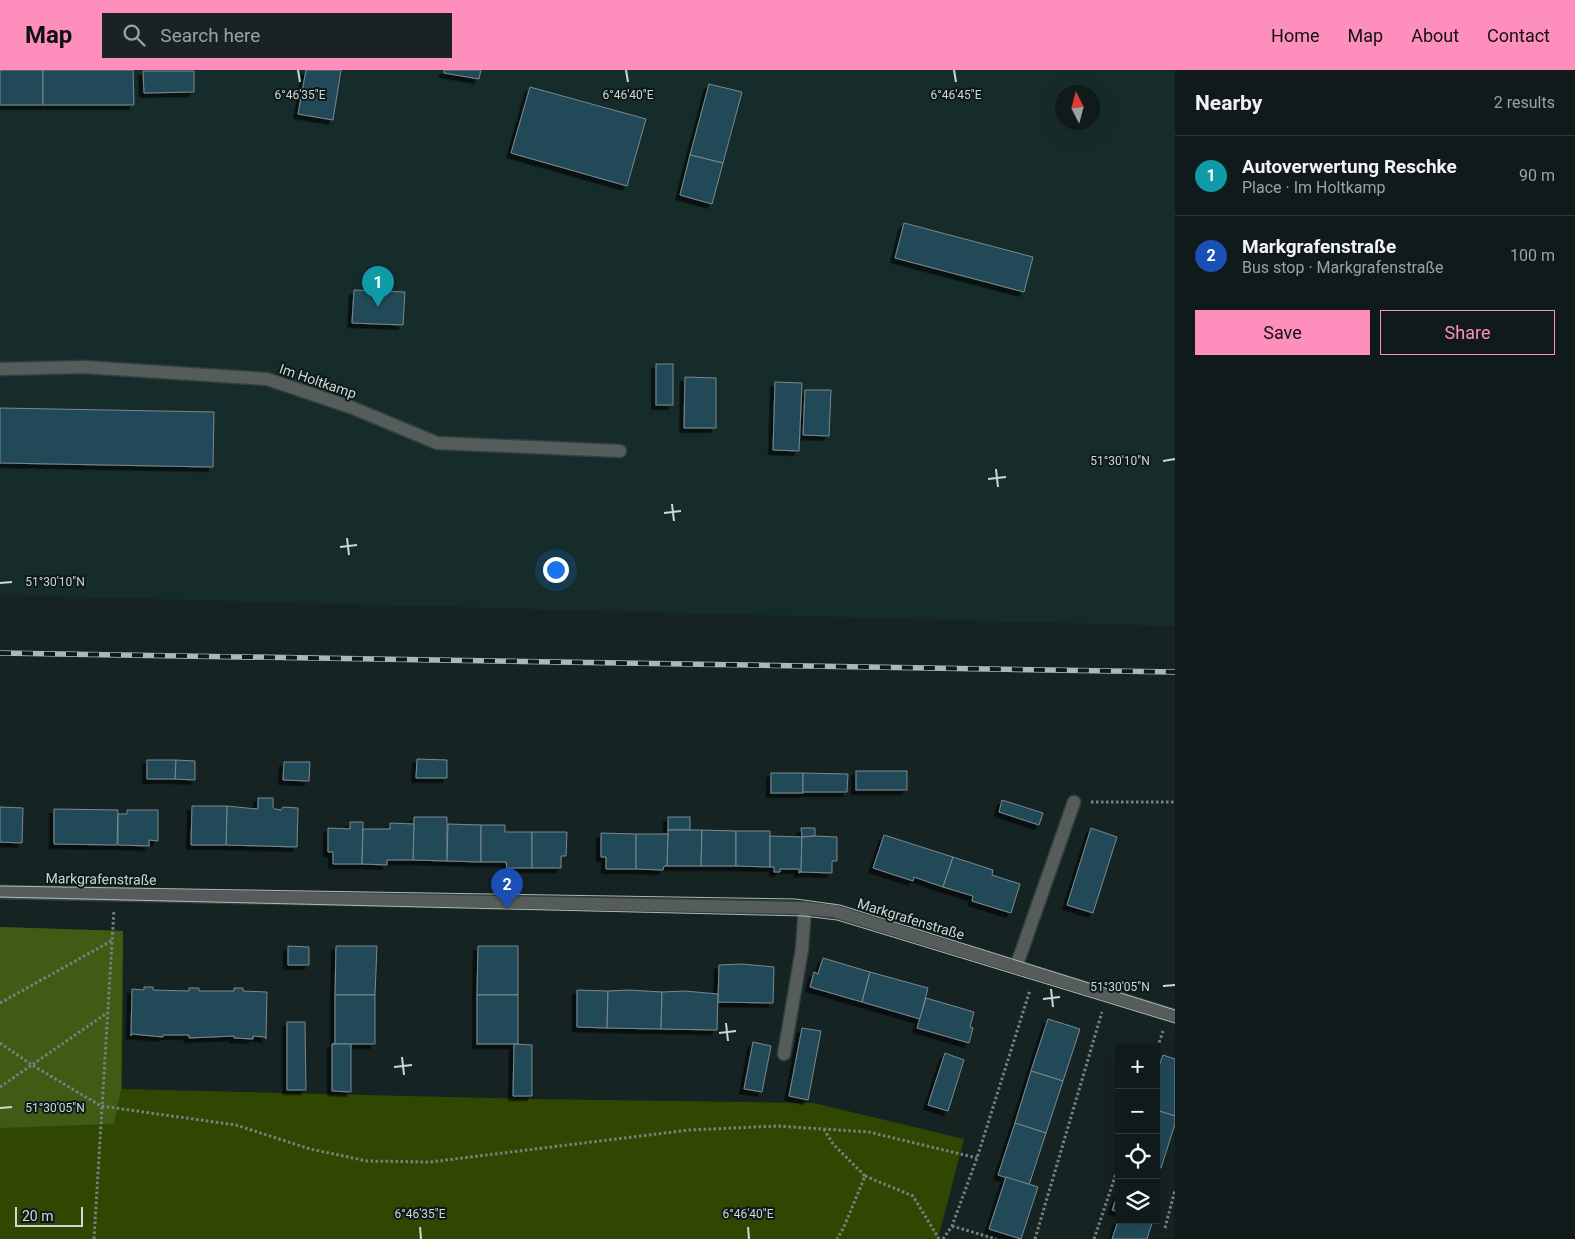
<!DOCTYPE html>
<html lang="en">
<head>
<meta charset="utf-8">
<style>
  :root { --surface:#101a1a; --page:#192323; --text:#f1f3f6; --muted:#9ca1a2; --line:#303839; --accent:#fe8ebc }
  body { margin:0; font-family:Roboto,sans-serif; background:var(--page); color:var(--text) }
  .controls { position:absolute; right:15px; bottom:15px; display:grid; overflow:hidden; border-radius:0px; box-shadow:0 5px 20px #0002 }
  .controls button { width:45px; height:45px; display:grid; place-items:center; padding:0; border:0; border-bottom:1px solid var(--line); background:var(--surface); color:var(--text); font:25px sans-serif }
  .compass { position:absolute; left:1055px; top:15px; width:45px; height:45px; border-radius:50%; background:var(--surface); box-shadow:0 5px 20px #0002; rotate:354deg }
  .scale { position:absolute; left:15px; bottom:12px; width:68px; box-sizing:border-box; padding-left:5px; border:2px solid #ced7d6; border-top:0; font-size:14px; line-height:18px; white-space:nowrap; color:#ced7d6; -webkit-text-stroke:4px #0d1a1a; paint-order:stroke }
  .you { position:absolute; left:555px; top:499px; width:18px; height:18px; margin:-12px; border:4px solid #fff; border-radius:50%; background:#1a73e8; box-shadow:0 0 0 8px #1a73e833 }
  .badge { display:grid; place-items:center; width:32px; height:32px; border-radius:50%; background:var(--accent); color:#fff; font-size:16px; font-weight:700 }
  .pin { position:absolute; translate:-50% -41px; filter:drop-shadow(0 1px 2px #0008) }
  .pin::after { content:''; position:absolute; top:26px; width:18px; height:15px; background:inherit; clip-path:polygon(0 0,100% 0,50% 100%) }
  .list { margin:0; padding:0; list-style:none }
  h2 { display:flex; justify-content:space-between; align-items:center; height:65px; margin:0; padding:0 20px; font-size:21px }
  h2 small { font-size:16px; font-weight:400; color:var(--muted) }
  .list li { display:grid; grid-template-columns:32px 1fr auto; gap:15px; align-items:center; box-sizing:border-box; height:80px; padding:0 20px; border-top:1px solid var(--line) }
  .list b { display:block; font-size:19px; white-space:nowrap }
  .list p { margin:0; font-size:16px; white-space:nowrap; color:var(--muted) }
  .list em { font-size:16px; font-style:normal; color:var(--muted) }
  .actions { display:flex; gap:10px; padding:15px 20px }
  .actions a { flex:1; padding:11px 0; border:1px solid var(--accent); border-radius:0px; text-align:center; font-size:18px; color:var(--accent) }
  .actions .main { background:var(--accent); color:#111 }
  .icon { flex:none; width:28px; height:28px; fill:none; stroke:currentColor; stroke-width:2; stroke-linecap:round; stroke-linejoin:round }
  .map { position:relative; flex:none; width:1175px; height:1169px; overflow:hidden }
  header { display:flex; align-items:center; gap:30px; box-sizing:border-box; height:70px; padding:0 25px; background:var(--accent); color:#111 }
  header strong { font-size:24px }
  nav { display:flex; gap:28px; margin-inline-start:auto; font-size:18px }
  .search { width:350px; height:45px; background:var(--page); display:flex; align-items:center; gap:12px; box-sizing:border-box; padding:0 18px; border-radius:0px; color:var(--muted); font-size:19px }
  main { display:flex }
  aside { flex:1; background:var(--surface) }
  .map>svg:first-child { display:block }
</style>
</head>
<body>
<header>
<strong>Map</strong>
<div class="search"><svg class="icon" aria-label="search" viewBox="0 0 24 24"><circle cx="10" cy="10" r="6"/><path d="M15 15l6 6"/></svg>Search here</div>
<nav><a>Home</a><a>Map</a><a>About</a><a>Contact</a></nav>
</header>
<main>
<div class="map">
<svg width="1175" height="1169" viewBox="0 0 1175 1169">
  <defs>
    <filter id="shadow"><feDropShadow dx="-4.5" dy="4.5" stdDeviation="0" flood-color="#0009"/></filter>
  </defs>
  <rect width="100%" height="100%" fill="#162323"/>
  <path fill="#162c2b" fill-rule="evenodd" d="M0,0H1175V556L0,525ZM1062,22H1092V52H1062Z"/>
  <polygon fill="#2f4700" points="0,857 123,861 122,1019 530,1029 814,1033 964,1069 938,1169 0,1169"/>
  <polygon fill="#405b13" points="0,857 123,861 121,1019 114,1054 0,1058"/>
  <g fill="#234a59" stroke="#7a888e" filter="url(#shadow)">
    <rect x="0" y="0" width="43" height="35"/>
    <polygon points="43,0 133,0 134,35 43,35"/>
    <polygon points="306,0 341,0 333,50 298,44"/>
    <polygon points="444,0 481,0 479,9 444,3"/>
    <polygon points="143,1 194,1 194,22 144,23"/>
    <polygon points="709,14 742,22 723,93 690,85"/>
    <polygon points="530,17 646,49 627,116 511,83"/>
    <polygon points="690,85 723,93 712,134 680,125"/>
    <polygon points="904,153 1033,187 1024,222 895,188"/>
    <polygon points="354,220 405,222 403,255 352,253"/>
    <rect x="656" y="294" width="17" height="41"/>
    <polygon points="685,307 716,308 716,358 684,358"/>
    <polygon points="775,312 802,313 799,381 773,380"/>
    <polygon points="805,320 831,320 829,366 803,365"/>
    <polygon points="0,338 214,342 213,397 0,393"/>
    <polygon points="417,689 447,690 447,708 416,708"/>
    <polygon points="147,690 176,690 175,709 147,709"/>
    <polygon points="176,690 195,691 195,710 175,709"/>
    <polygon points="284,692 310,692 309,711 283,710"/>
    <rect x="856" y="701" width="51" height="19"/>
    <rect x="771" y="703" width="32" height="20"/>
    <polygon points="803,703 848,704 847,722 803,722"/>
    <polygon points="258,728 273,728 273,737 275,739 281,740 283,737 298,738 297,777 226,775 227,736 257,739 258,738"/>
    <polygon points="1002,730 1043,743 1039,755 999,742"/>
    <polygon points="192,736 227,736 226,775 191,775"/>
    <polygon points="0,737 23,738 22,773 0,772"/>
    <polygon points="54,739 118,740 117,775 54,774"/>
    <polygon points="127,740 158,740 158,771 149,770 149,776 118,775 118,744 127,744"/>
    <polygon points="414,747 447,747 447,791 413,790"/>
    <rect x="668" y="747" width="22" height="13"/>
    <polygon points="350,752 363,752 362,794 333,794 333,782 328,782 328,758 350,759"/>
    <polygon points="390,753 414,754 413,790 387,790 387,795 362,794 363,759 390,759"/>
    <polygon points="448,754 481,755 481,792 447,791"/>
    <polygon points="481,755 505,755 505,762 532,762 532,798 507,798 506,792 481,792"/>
    <polygon points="801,758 815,758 815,766 802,767"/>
    <polygon points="1091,758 1117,767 1093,843 1067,835"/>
    <polygon points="668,760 702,760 701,796 667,796"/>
    <polygon points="702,760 736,761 736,796 701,796"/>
    <polygon points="736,761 770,761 770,797 736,796"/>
    <polygon points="532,762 567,762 566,786 561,786 561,798 532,798"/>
    <polygon points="601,763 636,764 636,799 606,799 606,787 601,787"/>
    <polygon points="636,764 668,764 667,796 664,796 663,800 636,799"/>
    <polygon points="884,765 953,787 943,817 914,807 913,811 873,798"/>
    <polygon points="770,766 802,767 801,802 799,803 799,799 780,799 780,802 774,802 774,797 770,797"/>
    <polygon points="815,766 837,767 837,791 832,791 832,803 801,802 802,767"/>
    <polygon points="953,787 993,800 992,805 1020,814 1011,843 972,831 973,826 943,817"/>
    <polygon points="288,876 309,877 309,895 288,895"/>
    <polygon points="336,876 377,876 375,925 335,925"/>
    <polygon points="478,876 518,876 518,925 477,925"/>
    <polygon points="823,888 870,902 862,932 810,917 814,902 818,904"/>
    <polygon points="742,894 774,897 773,933 718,932 719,895"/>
    <polygon points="870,902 928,918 920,949 862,932"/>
    <polygon points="144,917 153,917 153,920 189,921 189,918 199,918 199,921 234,921 234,918 243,918 243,921 267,922 266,969 265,967 253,966 253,969 234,968 234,966 189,968 189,965 163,965 163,967 132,964 131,966 132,919 144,920"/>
    <polygon points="577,920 608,921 607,958 577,957"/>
    <polygon points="630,920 662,922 661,959 607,958 608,921"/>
    <polygon points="685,921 718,924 717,960 661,959 662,922"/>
    <polygon points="335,925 375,925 375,974 332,974 335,973"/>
    <rect x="477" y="925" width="41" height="49"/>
    <polygon points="926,928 974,942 970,957 973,958 969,973 917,958"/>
    <polygon points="1048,949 1080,959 1063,1011 1031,1001"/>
    <polygon points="287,952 305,952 306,1020 287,1020"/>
    <polygon points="802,958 821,961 808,1030 789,1026"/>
    <polygon points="753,972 771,976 762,1022 744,1019"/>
    <polygon points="332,974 351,974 351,1022 332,1021"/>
    <polygon points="514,974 532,975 532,1026 513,1026"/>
    <polygon points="945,983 964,990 948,1041 928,1035"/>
    <polygon points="1163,985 1175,989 1175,1046 1156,1040 1156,1005"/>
    <polygon points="1031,1001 1063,1011 1046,1063 1015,1053"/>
    <polygon points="1156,1040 1175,1046 1175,1054 1161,1098 1156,1097"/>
    <polygon points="1015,1053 1046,1063 1029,1115 998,1105"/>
    <polygon points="1006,1107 1038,1117 1021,1169 989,1159"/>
    <polygon points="1119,1121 1119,1142 1112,1140"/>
    <polygon points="1119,1148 1119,1150 1144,1150 1152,1153 1147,1169 1112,1169"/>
  </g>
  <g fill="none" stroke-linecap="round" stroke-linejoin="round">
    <defs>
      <g id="service">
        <polyline points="1016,897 1074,732"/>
        <polyline points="784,984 802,879 805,838"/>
      </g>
      <polyline id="minor" points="0,299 84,297 267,309 353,338 437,373 620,381"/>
      <polyline id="tertiary" points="0,822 798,838 834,841 1175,946"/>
    </defs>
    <use href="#service" stroke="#334040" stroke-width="15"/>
    <use href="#minor" stroke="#334040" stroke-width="15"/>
    <use href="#tertiary" stroke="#334040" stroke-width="15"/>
    <g stroke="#768181" stroke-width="3" stroke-dasharray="2.5 2.5" stroke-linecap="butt">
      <polyline points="1091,732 1175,732"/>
      <polyline points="0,933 113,870"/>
      <polyline points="0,973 32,995 101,1036 236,1055 310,1079 367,1091 430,1092 689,1060 777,1056 869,1062 977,1088"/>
      <polyline points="1156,982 1163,961"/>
      <polyline points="0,1017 107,943"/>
      <polyline points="824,1059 833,1074 865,1106 844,1157 837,1169"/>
      <polyline points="865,1106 913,1126 939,1169"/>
      <polyline points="952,1156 996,1169"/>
      <polyline points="1165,1158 1175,1120"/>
      <polyline points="94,1169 114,840"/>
      <polyline points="943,1169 952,1156 977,1088 1030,920"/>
      <polyline points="1035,1169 1102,942"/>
      <polyline points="1094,1169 1119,1095"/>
    </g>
    <use href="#service" stroke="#565c59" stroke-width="12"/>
    <use href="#minor" stroke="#565c59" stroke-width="12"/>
    <use href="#tertiary" stroke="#565c59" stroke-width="12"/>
    <g stroke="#aeb7b7" stroke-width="1">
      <polyline points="0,816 796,829 840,835 1175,940"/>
      <polyline points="0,827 804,846 837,850 1175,953"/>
    </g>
    <defs>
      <polyline id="rail" points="0,583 1175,602"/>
    </defs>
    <use href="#rail" stroke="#aeb7b7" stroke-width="5.5"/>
    <use href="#rail" stroke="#0d1a1a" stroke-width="4" stroke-dasharray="11" stroke-linecap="butt"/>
  </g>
  <path fill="none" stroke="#ced7d6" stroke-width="2" d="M298,0L300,12M626,0L628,12M954,0L956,12M1163,391L1175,389M996,399L998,417M988,409L1006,407M672,434L674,451M664,443L681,441M347,468L349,485M340,477L357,475M0,513L12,512M1163,916L1175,915M1051,919L1053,937M1043,929L1060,927M726,953L728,971M719,963L736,961M402,987L404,1005M394,997L412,995M0,1038L12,1037M420,1157L421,1169M748,1157L749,1169"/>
  <g text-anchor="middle" stroke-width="4" stroke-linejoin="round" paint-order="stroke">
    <g font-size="14" fill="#ced7d6" stroke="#0d1a1a">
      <text transform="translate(318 311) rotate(19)" y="5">Im Holtkamp</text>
      <text transform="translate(101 809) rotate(1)" y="5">Markgrafenstraße</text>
      <text transform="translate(911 849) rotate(17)" y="5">Markgrafenstraße</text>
    </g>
  </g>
  <g font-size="12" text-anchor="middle" fill="#ced7d6" stroke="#0d1a1a" stroke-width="4" stroke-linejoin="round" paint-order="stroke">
    <text x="300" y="29">6°46'35"E</text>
    <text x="628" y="29">6°46'40"E</text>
    <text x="956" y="29">6°46'45"E</text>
    <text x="1120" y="395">51°30'10"N</text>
    <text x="55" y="516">51°30'10"N</text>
    <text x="1120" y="921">51°30'05"N</text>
    <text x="55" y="1042">51°30'05"N</text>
    <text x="420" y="1148">6°46'35"E</text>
    <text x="748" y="1148">6°46'40"E</text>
  </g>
</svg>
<div class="controls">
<button>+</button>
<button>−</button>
<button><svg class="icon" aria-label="locate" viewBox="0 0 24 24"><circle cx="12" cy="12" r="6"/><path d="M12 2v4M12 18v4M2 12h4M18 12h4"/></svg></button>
<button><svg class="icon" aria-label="layers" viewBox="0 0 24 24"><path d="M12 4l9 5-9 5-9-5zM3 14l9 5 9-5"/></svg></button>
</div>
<svg class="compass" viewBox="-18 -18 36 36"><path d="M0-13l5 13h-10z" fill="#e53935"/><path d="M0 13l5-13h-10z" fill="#9ca1a2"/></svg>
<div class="scale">20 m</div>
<div class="you"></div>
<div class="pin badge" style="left:378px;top:237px;background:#0f9aa8">1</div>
<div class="pin badge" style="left:507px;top:839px;background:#1a4fb4">2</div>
</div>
<aside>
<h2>Nearby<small>2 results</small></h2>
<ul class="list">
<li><span class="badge" style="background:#0f9aa8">1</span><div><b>Autoverwertung Reschke</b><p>Place · Im Holtkamp</p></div><em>90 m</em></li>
<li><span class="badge" style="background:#1a4fb4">2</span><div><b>Markgrafenstraße</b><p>Bus stop · Markgrafenstraße</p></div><em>100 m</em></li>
</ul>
<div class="actions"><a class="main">Save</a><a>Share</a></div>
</aside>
</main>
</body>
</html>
